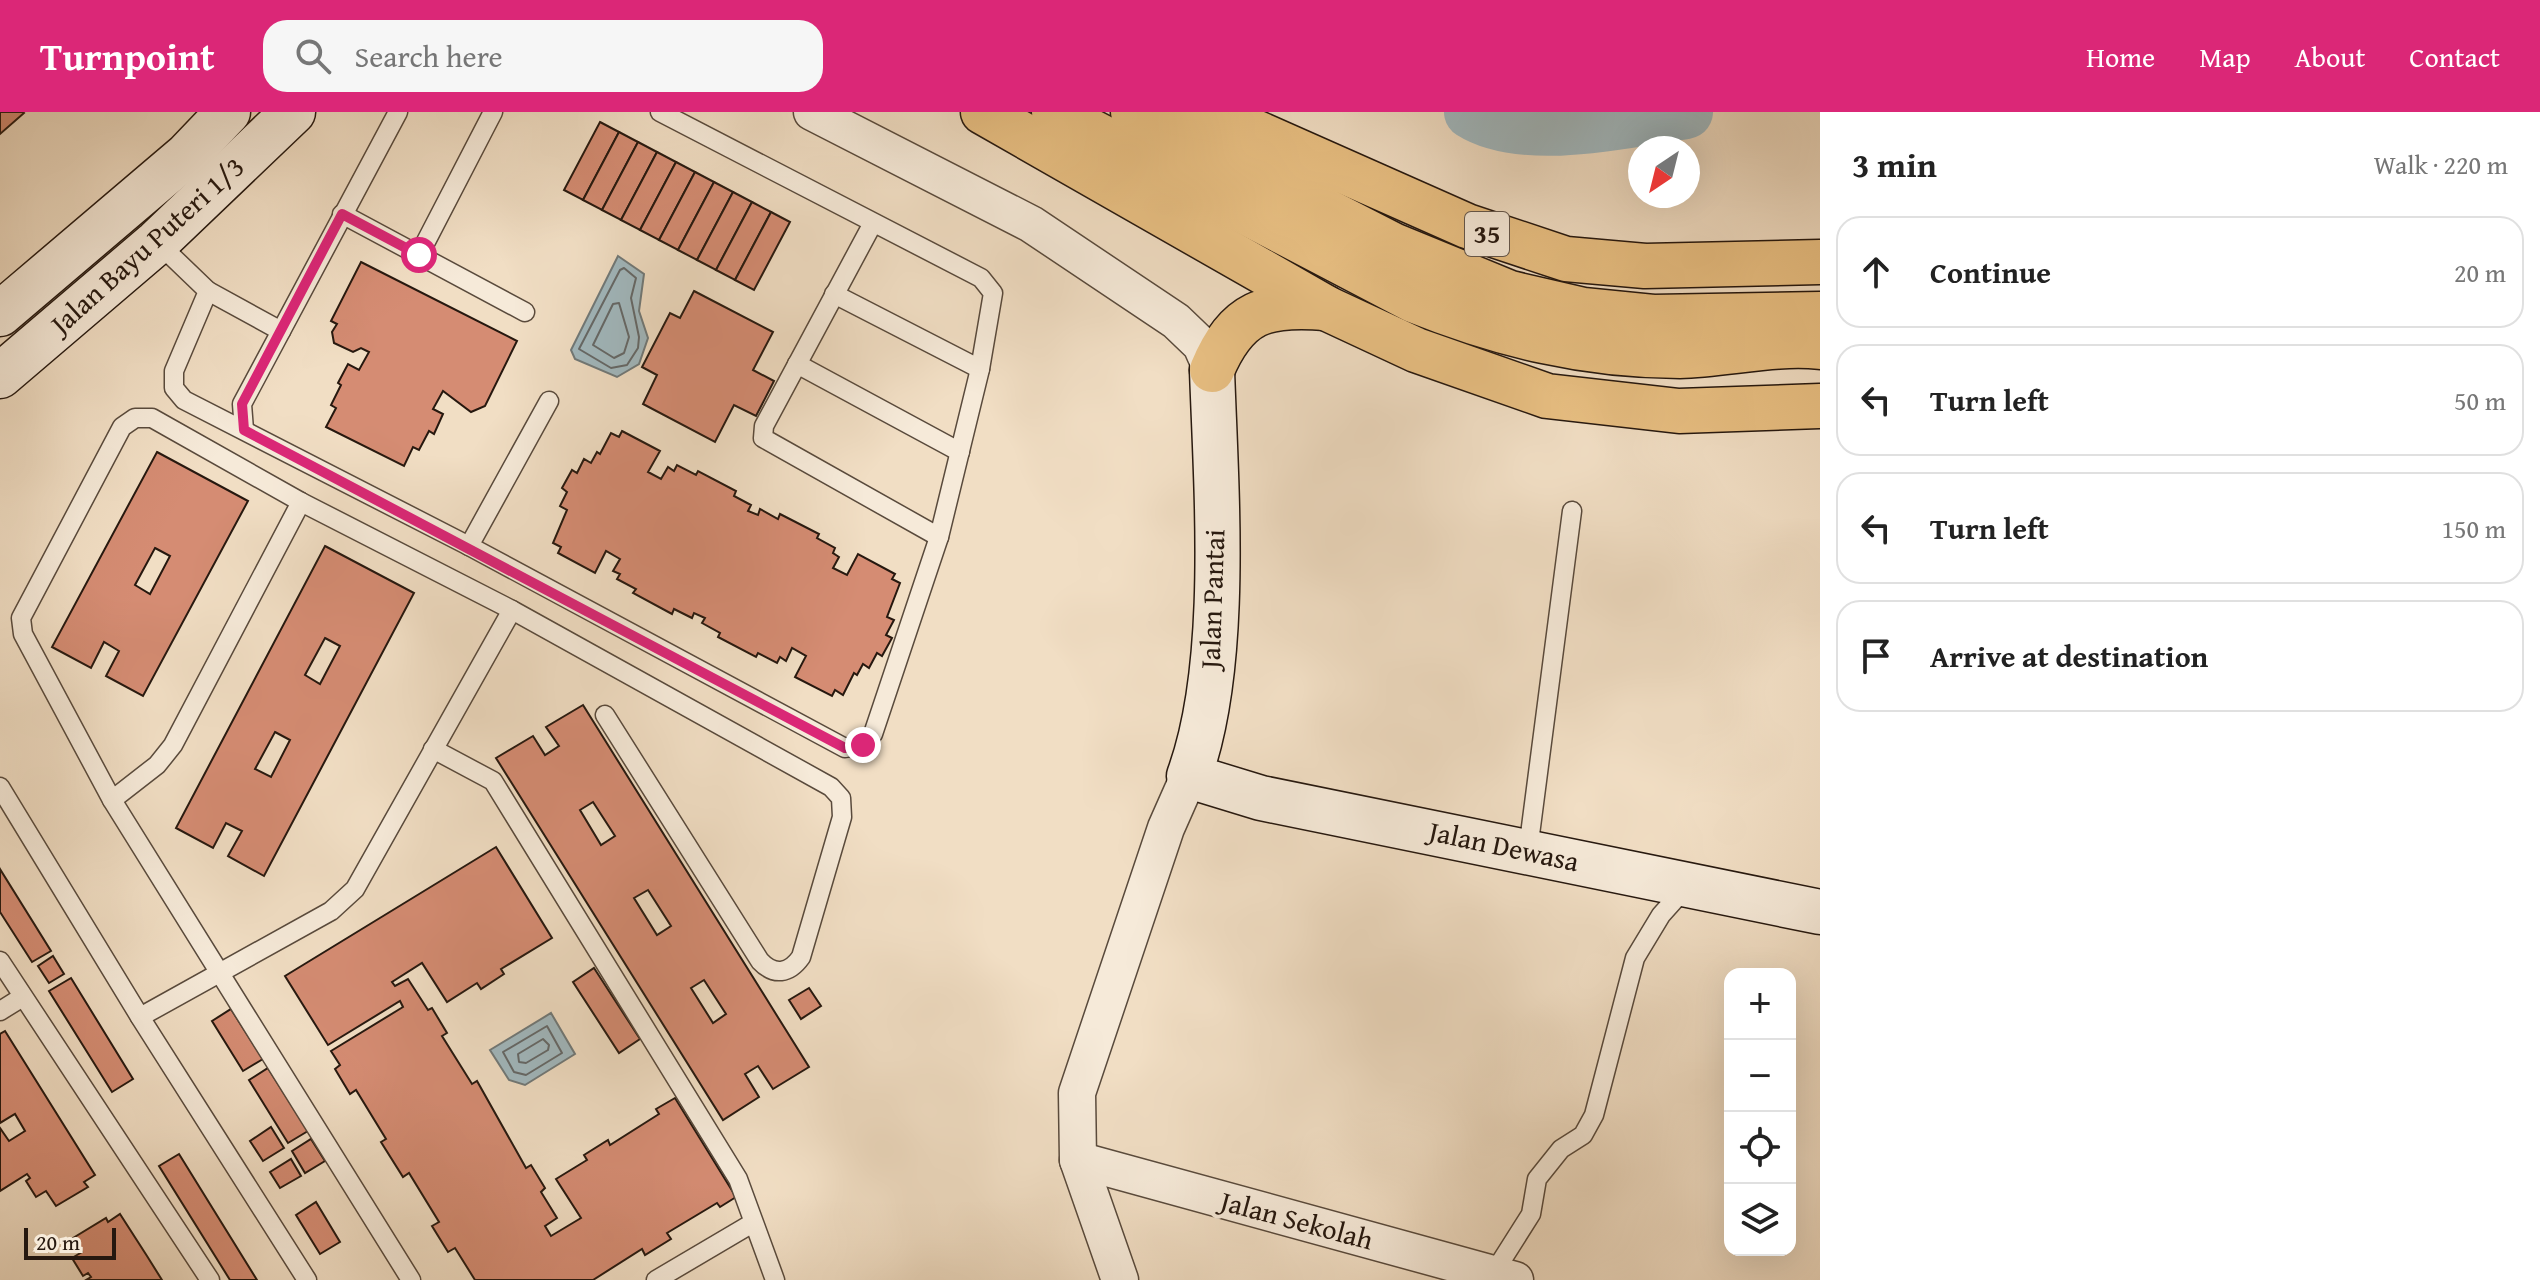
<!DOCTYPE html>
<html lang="en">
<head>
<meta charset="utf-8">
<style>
  :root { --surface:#fff; --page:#f6f6f6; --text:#222; --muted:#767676; --line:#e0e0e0; --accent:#db2777 }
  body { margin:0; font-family:"Gentium Book Plus",serif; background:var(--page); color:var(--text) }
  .controls { position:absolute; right:24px; bottom:24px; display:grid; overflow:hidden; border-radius:16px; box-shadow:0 8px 32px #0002 }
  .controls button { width:72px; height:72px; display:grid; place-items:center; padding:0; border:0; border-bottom:2px solid var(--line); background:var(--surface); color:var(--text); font:40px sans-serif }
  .compass { position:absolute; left:1628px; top:24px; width:72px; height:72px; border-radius:50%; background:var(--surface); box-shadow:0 8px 32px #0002; rotate:215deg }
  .scale { position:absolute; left:24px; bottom:20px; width:92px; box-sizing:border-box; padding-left:8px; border:4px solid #26180f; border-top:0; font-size:22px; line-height:28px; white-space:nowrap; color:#26180f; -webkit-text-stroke:6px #f6ead9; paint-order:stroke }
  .stop { position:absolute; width:24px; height:24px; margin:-18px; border:6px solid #db2777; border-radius:50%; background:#fff }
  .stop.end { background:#db2777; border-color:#fff; box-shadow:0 2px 8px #0008 }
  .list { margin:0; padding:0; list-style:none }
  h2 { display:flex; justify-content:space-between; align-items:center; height:104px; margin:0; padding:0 32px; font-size:34px }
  h2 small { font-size:26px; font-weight:400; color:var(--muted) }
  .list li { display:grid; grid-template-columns:52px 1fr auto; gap:24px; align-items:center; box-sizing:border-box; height:112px; margin:0 16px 16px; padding:0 16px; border:2px solid var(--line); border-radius:24px }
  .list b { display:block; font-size:30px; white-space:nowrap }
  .list em { font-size:26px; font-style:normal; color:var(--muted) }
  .icon { flex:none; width:44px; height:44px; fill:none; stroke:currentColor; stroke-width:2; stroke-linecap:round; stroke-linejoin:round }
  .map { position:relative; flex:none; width:1820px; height:1168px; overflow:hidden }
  header { display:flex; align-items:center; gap:48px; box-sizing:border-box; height:112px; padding:0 40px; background:var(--accent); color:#fff }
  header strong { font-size:38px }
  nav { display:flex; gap:44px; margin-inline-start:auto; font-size:28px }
  .search { width:560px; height:72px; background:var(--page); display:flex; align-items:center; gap:20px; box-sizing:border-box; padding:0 28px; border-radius:24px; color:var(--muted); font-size:30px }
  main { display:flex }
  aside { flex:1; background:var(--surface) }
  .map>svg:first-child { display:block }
</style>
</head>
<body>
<header>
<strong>Turnpoint</strong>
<div class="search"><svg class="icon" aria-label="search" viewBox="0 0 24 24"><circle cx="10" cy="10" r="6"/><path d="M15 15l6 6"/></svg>Search here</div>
<nav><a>Home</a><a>Map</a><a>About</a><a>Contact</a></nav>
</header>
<main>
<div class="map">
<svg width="1820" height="1168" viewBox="0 0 1820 1168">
  <rect width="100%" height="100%" fill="#f1dec4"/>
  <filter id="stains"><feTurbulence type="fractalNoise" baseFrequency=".0025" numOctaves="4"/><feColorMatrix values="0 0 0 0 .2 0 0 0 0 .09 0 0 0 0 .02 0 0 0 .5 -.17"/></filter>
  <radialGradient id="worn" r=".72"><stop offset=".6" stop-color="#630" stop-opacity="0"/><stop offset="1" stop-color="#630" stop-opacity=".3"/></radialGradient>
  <g fill="#a1b9c0" stroke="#707979" stroke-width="2">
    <polygon points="618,144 644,162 639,199 648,226 639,252 617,265 575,247 571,238"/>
    <polygon points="551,901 575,942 525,973 509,968 490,938"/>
  </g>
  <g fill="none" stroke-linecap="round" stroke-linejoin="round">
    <g stroke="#646868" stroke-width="2">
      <polygon points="624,156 636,166 631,186 639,225 638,236 627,253 611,256 579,237 620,158"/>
      <polygon points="619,191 629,225 624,241 614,246 593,233 613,192"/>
      <polygon points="547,914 562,941 526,963 514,960 503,940"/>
      <polygon points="543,927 549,933 548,938 526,951 519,950 518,942"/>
    </g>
    <path stroke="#a1b9c0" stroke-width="54" d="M1471,0C1523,33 1627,9 1686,0"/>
  </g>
  <g fill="#d58c73" stroke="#26180f" stroke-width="2" fill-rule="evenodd">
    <polygon points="0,0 23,0 24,1 0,22"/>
    <polygon points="600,10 619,20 583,88 564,78"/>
    <polygon points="619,20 638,30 602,98 583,88"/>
    <polygon points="638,30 657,40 621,108 602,98"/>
    <polygon points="657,40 676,50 640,118 621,108"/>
    <polygon points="676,50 695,60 659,128 640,118"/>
    <polygon points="695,60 714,70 678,138 659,128"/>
    <polygon points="714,70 733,80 697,148 678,138"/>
    <polygon points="733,80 752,90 716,158 697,148"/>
    <polygon points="752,90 771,100 735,168 716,158"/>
    <polygon points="771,100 790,110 754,178 735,168"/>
    <polygon points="361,150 517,229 485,294 471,300 443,279 433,297 443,302 434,322 429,319 419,338 413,335 404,354 326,315 336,296 331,293 341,273 338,271 348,252 359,258 369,240 361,236 353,240 334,231 332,220 337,212 331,209"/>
    <polygon points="694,179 773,220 753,258 774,269 756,304 734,293 715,330 643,292 657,263 642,255 670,201 680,206"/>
    <polygon points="622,319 660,339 648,360 661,367 668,355 674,359 677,353 696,363 698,359 736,379 734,384 751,393 748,399 758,403 760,397 778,407 780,402 819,422 817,426 835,436 833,441 839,445 833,456 847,463 858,442 895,462 892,467 900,471 887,505 894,508 886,523 892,526 882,544 877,541 869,556 863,552 857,563 854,561 843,583 835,578 832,584 795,565 806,544 792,536 786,549 780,545 777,551 758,541 756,545 718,525 720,521 702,511 705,506 694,501 692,506 674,497 672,502 633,481 636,477 617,467 620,462 613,459 620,447 606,439 595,461 558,441 561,435 553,431 567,398 560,394 567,380 562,376 572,358 577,361 584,347 591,351 597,340 600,342 611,321 619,325"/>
    <path d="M157,340L248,389L143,584L106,564L119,539L104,530L91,556L52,535ZM155,436L170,444L150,482L135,473Z"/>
    <path d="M325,434L414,481L264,764L228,744L242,719L226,711L213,736L176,716ZM325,526L340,534L320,572L305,563ZM275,620L290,628L271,665L255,657Z"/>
    <path d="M583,593L809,955L773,977L758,954L745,962L759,985L723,1008L496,646L533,624L545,643L559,634L546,615ZM593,690L615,724L601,733L580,698ZM648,778L671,814L657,823L634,786ZM704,868L726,902L713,911L691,876Z"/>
    <polygon points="496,735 552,826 501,857 504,862 481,877 477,871 447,890 422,851 392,870 395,874 408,867 428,898 432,896 447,921 442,924 472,972 477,969 526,1056 531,1053 545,1076 541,1080 557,1106 545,1114 551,1124 581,1106 556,1067 587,1048 584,1043 608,1028 610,1033 659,1002 656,997 675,986 736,1085 720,1095 717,1091 667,1121 671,1127 645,1143 642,1137 593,1168 475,1168 455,1136 448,1140 432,1114 439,1110 409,1061 403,1065 381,1030 386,1027 356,978 350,982 335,957 340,953 331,939 403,895 400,889 328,933 285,864"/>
    <polygon points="0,757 51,839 32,850 0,800"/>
    <polygon points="53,844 64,862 49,871 38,854"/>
    <polygon points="594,856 640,927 619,941 573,870"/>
    <polygon points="71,866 133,967 112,980 49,879"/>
    <polygon points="809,876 821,894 801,907 789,888"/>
    <polygon points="231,897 263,947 243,959 212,909"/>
    <polygon points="5,919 95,1063 84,1070 88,1075 56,1094 46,1079 36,1085 26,1069 30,1066 27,1062 0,1079 0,1016 9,1029 25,1019 15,1002 0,1011 0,922"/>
    <polygon points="268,956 308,1019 288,1031 249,968"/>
    <polygon points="271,1015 284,1036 263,1049 250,1029"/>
    <polygon points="311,1027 325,1049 305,1061 292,1039"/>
    <polygon points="179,1042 257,1168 230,1168 159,1054"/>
    <polygon points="291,1047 301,1064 280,1076 270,1060"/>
    <polygon points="316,1090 340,1130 320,1142 296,1103"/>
    <polygon points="120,1102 147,1144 162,1168 86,1168 91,1165 88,1161 83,1164 72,1146 82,1140 73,1126 106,1106 108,1110"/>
  </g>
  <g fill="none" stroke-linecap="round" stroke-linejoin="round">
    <defs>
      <g id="lane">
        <polyline points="342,102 525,200"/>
        <polyline points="873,111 764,314 763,326 939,425"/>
        <polyline points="157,130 208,179 174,259 174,276 184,288 469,434 845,636 863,633 873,622 939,425 980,257 993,181 981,166 660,0"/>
        <polyline points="419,143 493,0"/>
        <polyline points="208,179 281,219"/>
        <polyline points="834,182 980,257"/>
        <polyline points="797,252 960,340"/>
        <polyline points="244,318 242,292 398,0"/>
        <polyline points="469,434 549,289"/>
        <polyline points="433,637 493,669 738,1067 775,1168"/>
        <polyline points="0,675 140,905 307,1168"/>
        <polyline points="112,688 157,653 173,633 301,390"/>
        <polyline points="1528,738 1572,399"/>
        <polyline points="0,849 210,1168"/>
        <polyline points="0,899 21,886"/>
        <path d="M140,905L331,799L355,777L512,498L831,675L841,686L842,705L801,845C789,862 774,864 760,849L605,603"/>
        <polyline points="1493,1162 1531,1102 1537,1067 1561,1037 1583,1023 1594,1003 1635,846 1661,803 1687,774"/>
        <polyline points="411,1168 112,688 23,522 21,506 122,315 135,306 152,306 301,390 512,498"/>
        <polyline points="656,1168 751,1112"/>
      </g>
      <g id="street">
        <polyline points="812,0 1031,112 1176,209 1201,233 1212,258"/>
        <polyline points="1078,1048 1515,1168"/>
        <polyline points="1120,1168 1078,1048 1077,981 1166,716 1189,664"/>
      </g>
      <g id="secondary">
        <polyline points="0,202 187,43 228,0"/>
        <path d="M1212,258C1216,377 1230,553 1189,664L1261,686L1820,800"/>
        <polyline points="0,264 157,130 293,0"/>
      </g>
      <g id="highway">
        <polyline points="983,0 1328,197 1416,238 1547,284 1679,299 1820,294"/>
        <path d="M1054,0L1413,188C1500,223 1585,244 1680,244C1726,243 1775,230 1820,235"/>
        <polyline points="1133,0 1393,133 1510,181 1583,198 1653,205 1820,202"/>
        <polyline points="1174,0 1239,13 1467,114 1566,147 1645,154 1820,150"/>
        <path d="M1212,258C1237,199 1265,191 1326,196"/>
      </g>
    </defs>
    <use href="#lane" stroke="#594a3c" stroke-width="21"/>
    <use href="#street" stroke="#594a3c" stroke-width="39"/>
    <use href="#secondary" stroke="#26180f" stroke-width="47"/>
    <use href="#highway" stroke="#26180f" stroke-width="47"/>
    <use href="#lane" stroke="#f6ead9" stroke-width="18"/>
    <use href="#street" stroke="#f6ead9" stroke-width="36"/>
    <use href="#secondary" stroke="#f6ead9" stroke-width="44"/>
    <use href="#highway" stroke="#e8bf82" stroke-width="44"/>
  </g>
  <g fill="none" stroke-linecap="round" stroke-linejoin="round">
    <polyline stroke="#db2777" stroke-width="10" points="419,143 342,102 242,292 244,318 845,636 863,633"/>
  </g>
  <g text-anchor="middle" stroke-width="8" stroke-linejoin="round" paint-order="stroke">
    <rect fill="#f6ead9" stroke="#64574c" stroke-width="2" x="1465" y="100" width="44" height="44" rx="6"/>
    <g font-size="26" font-weight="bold" fill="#26180f">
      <text x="1487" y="131">35</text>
    </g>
    <g font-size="28" fill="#26180f" stroke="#f6ead9">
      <text transform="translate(147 133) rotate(-42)" y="10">Jalan Bayu Puteri 1/3</text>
      <text transform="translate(1212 487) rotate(-88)" y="10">Jalan Pantai</text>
      <text transform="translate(1504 734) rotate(12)" y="10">Jalan Dewasa</text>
      <text transform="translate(1297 1108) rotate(15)" y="10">Jalan Sekolah</text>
    </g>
  </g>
  <rect width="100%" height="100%" filter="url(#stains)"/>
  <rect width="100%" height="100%" fill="url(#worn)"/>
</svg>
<div class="controls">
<button>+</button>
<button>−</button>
<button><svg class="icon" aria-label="locate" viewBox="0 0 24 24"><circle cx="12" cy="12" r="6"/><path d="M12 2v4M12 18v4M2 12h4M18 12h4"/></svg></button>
<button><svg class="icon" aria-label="layers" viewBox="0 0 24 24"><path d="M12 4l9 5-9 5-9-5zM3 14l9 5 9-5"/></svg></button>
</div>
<svg class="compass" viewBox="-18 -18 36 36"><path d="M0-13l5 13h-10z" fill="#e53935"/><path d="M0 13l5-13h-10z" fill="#767676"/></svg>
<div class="scale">20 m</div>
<div class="stop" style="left:419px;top:143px"></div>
<div class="stop end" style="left:863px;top:633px"></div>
</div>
<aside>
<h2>3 min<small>Walk · 220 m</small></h2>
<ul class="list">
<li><svg class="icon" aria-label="ahead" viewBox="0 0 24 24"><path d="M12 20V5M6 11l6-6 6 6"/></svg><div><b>Continue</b></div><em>20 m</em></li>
<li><svg class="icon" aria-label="left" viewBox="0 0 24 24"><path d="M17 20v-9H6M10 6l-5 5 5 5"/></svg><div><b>Turn left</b></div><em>50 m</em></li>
<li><svg class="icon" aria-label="left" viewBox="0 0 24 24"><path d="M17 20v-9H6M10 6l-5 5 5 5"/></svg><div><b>Turn left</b></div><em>150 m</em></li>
<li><svg class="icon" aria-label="arrive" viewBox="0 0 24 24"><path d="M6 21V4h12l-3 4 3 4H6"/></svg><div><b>Arrive at destination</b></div></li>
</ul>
</aside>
</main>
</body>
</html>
